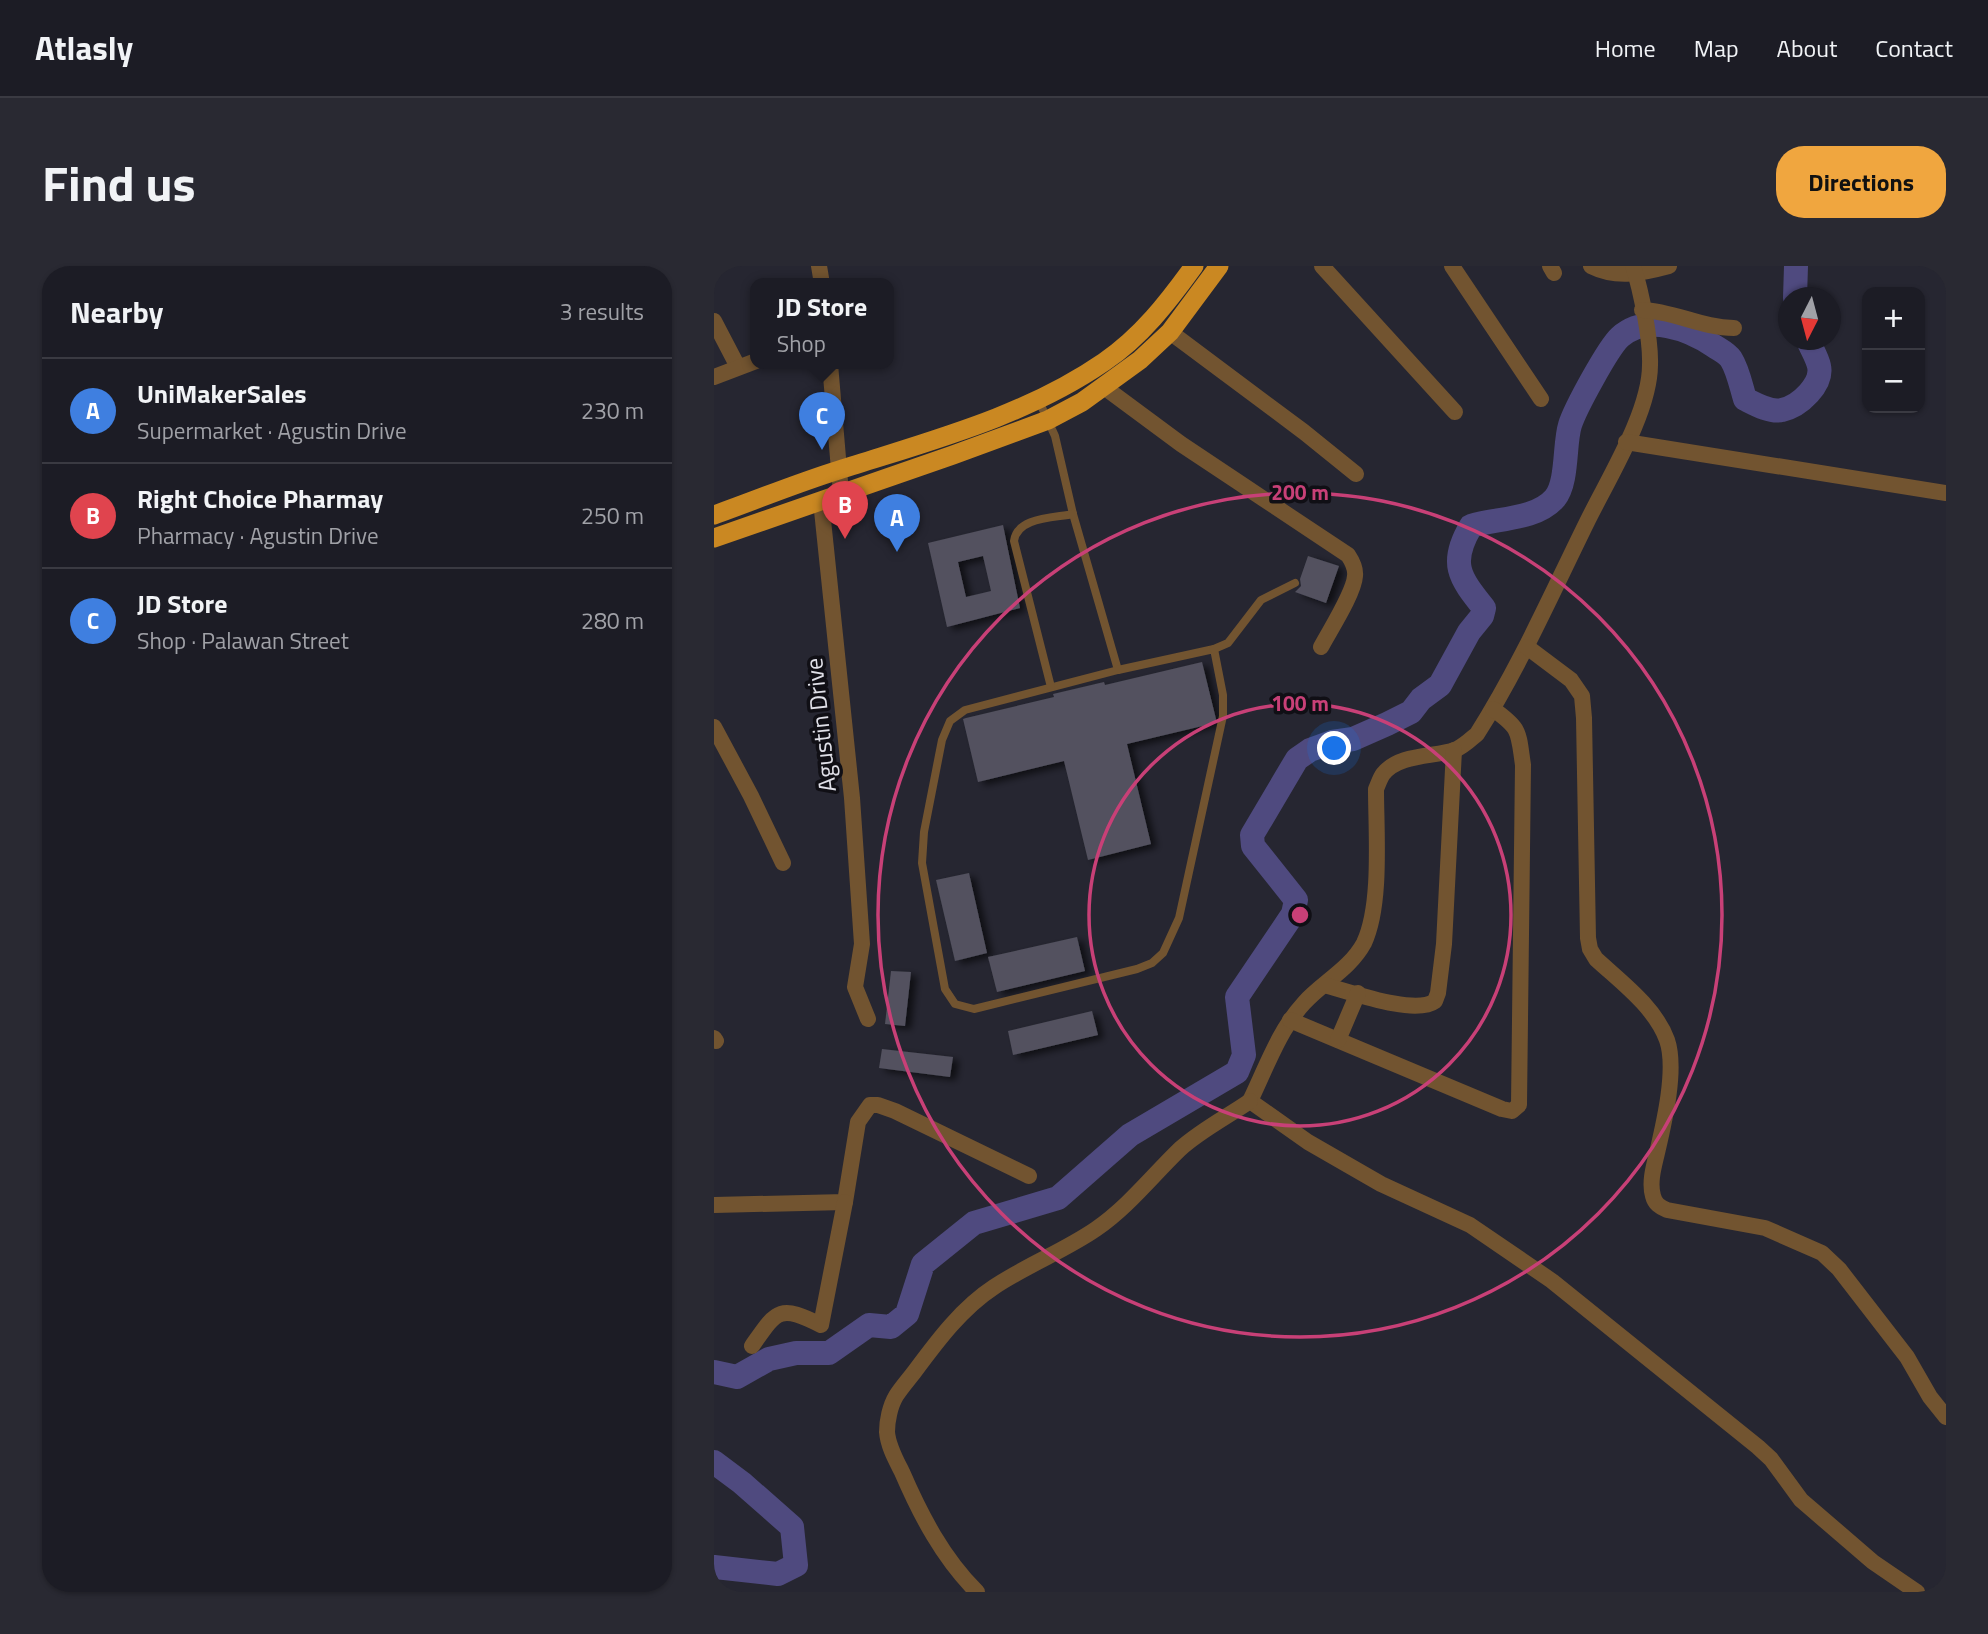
<!DOCTYPE html>
<html lang="en">
<head>
<meta charset="utf-8">
<style>
  :root { --surface:#1c1c25; --page:#292932; --text:#f1f3f6; --muted:#a0a1a7; --line:#3a3a42; --accent:#f0a63f }
  body { margin:0; font-family:"Titillium Web",sans-serif; background:var(--page); color:var(--text) }
  .controls { position:absolute; right:21px; top:21px; display:grid; overflow:hidden; border-radius:14px; box-shadow:0 2px 5px #0004 }
  .controls button { width:63px; height:63px; display:grid; place-items:center; padding:0; border:0; border-bottom:2px solid var(--line); background:var(--surface); color:var(--text); font:35px sans-serif }
  .compass { position:absolute; left:1064px; top:21px; width:63px; height:63px; border-radius:50%; background:var(--surface); box-shadow:0 2px 5px #0004; rotate:186deg }
  .you { position:absolute; left:621px; top:483px; width:24px; height:24px; margin:-18px; border:5px solid #fff; border-radius:50%; background:#1a73e8; box-shadow:0 0 0 10px #1a73e833 }
  .badge { display:grid; place-items:center; width:46px; height:46px; border-radius:50%; background:var(--accent); color:#fff; font-size:23px; font-weight:700 }
  .pin { position:absolute; translate:-50% -58px; filter:drop-shadow(0 2px 4px #0008) }
  .pin::after { content:''; position:absolute; top:37px; width:24px; height:21px; background:inherit; clip-path:polygon(0 0,100% 0,50% 100%) }
  .popup { position:absolute; left:36px; top:12px; width:144px; height:91px; box-sizing:border-box; display:grid; place-content:center; border-radius:14px; background:var(--surface); filter:drop-shadow(0 2px 5px #0005); font-size:23px; white-space:nowrap; color:var(--muted) }
  .popup b { font-size:26px; color:var(--text) }
  .popup::after { content:''; position:absolute; left:50%; top:100%; margin-left:-14px; border:14px solid transparent; border-top-color:var(--surface) }
  .list { margin:0; padding:0; list-style:none }
  h2 { display:flex; justify-content:space-between; align-items:center; height:91px; margin:0; padding:0 28px; font-size:30px }
  h2 small { font-size:23px; font-weight:400; color:var(--muted) }
  .list li { display:grid; grid-template-columns:46px 1fr auto; gap:21px; align-items:center; box-sizing:border-box; height:105px; padding:0 28px; border-top:2px solid var(--line) }
  .list b { display:block; font-size:26px; white-space:nowrap }
  .list p { margin:0; font-size:23px; white-space:nowrap; color:var(--muted) }
  .list em { font-size:23px; font-style:normal; color:var(--muted) }
  .map { position:relative; flex:none; width:1232px; height:1326px; overflow:hidden; border-radius:28px }
  header { display:flex; align-items:center; gap:42px; box-sizing:border-box; height:98px; padding:0 35px; background:var(--surface); border-bottom:2px solid var(--line) }
  header strong { font-size:33px }
  nav { display:flex; gap:38px; margin-inline-start:auto; font-size:24px }
  .intro { display:flex; align-items:center; justify-content:space-between; box-sizing:border-box; height:168px; padding:0 42px }
  h1 { margin:0; font-size:49px }
  .button { padding:18px 32px; border-radius:28px; background:var(--accent); color:#111; font-size:24px; font-weight:700 }
  main { display:flex; gap:42px; padding:0 42px }
  aside { flex:1; background:var(--surface); border-radius:28px; box-shadow:0 2px 5px #0004 }
  .map>svg:first-child { display:block }
</style>
</head>
<body>
<header>
<strong>Atlasly</strong>
<nav><a>Home</a><a>Map</a><a>About</a><a>Contact</a></nav>
</header>
<div class="intro"><h1>Find us</h1><a class="button">Directions</a></div>
<main>
<aside>
<h2>Nearby<small>3 results</small></h2>
<ul class="list">
<li><span class="badge" style="background:#3f7fe0">A</span><div><b>UniMakerSales</b><p>Supermarket · Agustin Drive</p></div><em>230 m</em></li>
<li><span class="badge" style="background:#e0444e">B</span><div><b>Right Choice Pharmay</b><p>Pharmacy · Agustin Drive</p></div><em>250 m</em></li>
<li><span class="badge" style="background:#3f7fe0">C</span><div><b>JD Store</b><p>Shop · Palawan Street</p></div><em>280 m</em></li>
</ul>
</aside>
<div class="map">
<svg width="1232" height="1326" viewBox="0 0 1232 1326">
  <defs>
    <filter id="shadow"><feDropShadow dx="6" dy="3.5" stdDeviation="3.5" flood-color="#0009"/></filter>
  </defs>
  <rect width="100%" height="100%" fill="#262631"/>
  <g fill="none" stroke-linecap="round" stroke-linejoin="round">
    <g stroke="#4f4a7f" stroke-width="24">
      <polyline points="1081,32 1082,0"/>
      <path d="M0,1106L23,1111L55,1093L82,1087H115L155,1059L177,1061L193,1048L209,998L260,957L344,932L416,869L523,806L530,789L523,731L579,648L582,634L539,580L538,569L583,493L596,484L618,476L639,473L673,458L697,446L707,433L726,419L755,366L768,350L770,342C745,311 735,297 757,260C783,252 822,254 841,232C854,216 850,178 856,159C861,143 894,82 906,71C933,47 975,63 1000,80C1006,84 1013,87 1017,93C1024,104 1027,120 1031,133C1041,138 1057,147 1068,144C1086,140 1109,118 1105,100C1103,91 1097,82 1094,74"/>
      <polyline points="0,1196 28,1217 78,1261 82,1299 64,1308 0,1301"/>
    </g>
  </g>
  <g fill="#52515e" fill-rule="evenodd" filter="url(#shadow)">
    <path d="M289,259L306,342L233,361L214,277ZM269,290L277,325L252,331L244,296Z"/>
    <polygon points="594,290 625,300 612,337 581,326 587,320 586,313"/>
    <polygon points="488,396 502,453 501,457 413,478 437,578 374,594 350,495 264,516 249,453 252,452 340,431 339,428 390,416 391,419"/>
    <polygon points="255,607 273,687 241,695 222,614"/>
    <polygon points="363,671 371,705 283,726 274,691"/>
    <polygon points="177,705 197,706 191,760 171,758"/>
    <polygon points="378,745 384,769 299,789 294,765"/>
    <polygon points="168,783 239,791 236,811 165,802"/>
  </g>
  <g fill="none" stroke-linecap="round" stroke-linejoin="round">
    <g stroke="#725430" stroke-width="8">
      <polyline points="324,133 341,170 359,248 404,404"/>
      <polygon points="500,383 509,429 509,450 465,652 449,687 438,697 423,703 260,743 241,738 231,723 208,597 210,566 228,474 236,455 251,444 404,404"/>
      <polyline points="500,383 514,377 547,334 581,317"/>
      <path d="M337,421L300,275C303,251 340,252 359,248"/>
    </g>
    <g stroke="#725430" stroke-width="16">
      <polyline points="105,0 108,18"/>
      <polyline points="608,0 741,146"/>
      <polyline points="738,0 827,133"/>
      <polyline points="836,0 840,7"/>
      <path d="M877,0C903,13 929,7 955,0"/>
      <path d="M919,0C927,24 937,74 936,99C936,146 894,213 873,256C838,327 806,400 763,468C756,474 750,480 741,484C719,491 685,488 669,508C666,512 664,519 662,523C662,566 668,639 650,677C636,703 609,716 590,737C565,764 552,802 536,835L594,876L667,918L756,959L838,1015L1044,1181L1057,1193L1087,1234L1159,1296L1203,1326"/>
      <path d="M928,44C960,45 988,62 1020,62"/>
      <polyline points="0,55 24,101"/>
      <polyline points="456,66 590,166 642,208"/>
      <polyline points="116,98 127,227"/>
      <polyline points="0,111 42,95"/>
      <path d="M390,121L467,178L634,289C638,295 642,302 641,310C640,327 616,364 607,381"/>
      <polyline points="912,176 1232,227"/>
      <polyline points="107,235 138,532 148,678 141,721 154,753"/>
      <path d="M813,381L857,414L868,430L870,452L874,672L876,683L882,693C907,716 941,741 953,774C963,803 950,857 943,887C940,900 935,916 939,930C941,938 946,941 953,944L1051,962L1108,987L1125,1003L1193,1091L1216,1131L1232,1151"/>
      <polyline points="0,461 37,530 69,597"/>
      <path d="M610,719C634,725 701,750 721,735L724,727L730,678L740,484"/>
      <path d="M576,754L788,843L798,845L805,839L809,499C804,465 807,463 779,443"/>
      <polyline points="0,772 2,775"/>
      <polyline points="624,774 644,727"/>
      <polyline points="0,939 131,936 144,856 156,839 164,839 181,845 315,910"/>
      <path d="M38,1080C63,1044 65,1038 107,1059L131,936"/>
      <path d="M263,1326C229,1292 207,1250 188,1206C182,1194 174,1180 173,1166C173,1155 176,1140 182,1130C187,1122 195,1113 201,1105C224,1074 248,1042 280,1021C313,999 350,985 382,963C414,941 438,910 466,883C487,864 513,851 536,835"/>
    </g>
    <g stroke="#ca8822" stroke-width="19">
      <path d="M0,249C42,234 83,217 125,204C215,175 310,151 390,96C427,71 454,36 480,0"/>
      <polyline points="0,272 239,189 334,154 368,136 426,94 456,66 505,0"/>
    </g>
  </g>
  <g fill="none" stroke="#c84077" stroke-width="3.5">
    <circle cx="586" cy="649" r="211"/>
    <circle cx="586" cy="649" r="422"/>
  </g>
  <g text-anchor="middle" stroke-width="7" stroke-linejoin="round" paint-order="stroke">
    <g font-size="24" fill="#e0e0e8" stroke="#100f15">
      <text transform="translate(107 459) rotate(-96)" y="8">Agustin Drive</text>
    </g>
  </g>
  <circle cx="586" cy="649" r="10" fill="#c84077" stroke="#100f15" stroke-width="3.5"/>
  <g font-size="21" text-anchor="middle" font-weight="bold" fill="#c84077" stroke="#100f15" stroke-width="7" stroke-linejoin="round" paint-order="stroke">
    <text x="586" y="234">200 m</text>
    <text x="586" y="445">100 m</text>
  </g>
</svg>
<div class="controls">
<button>+</button>
<button>−</button>
</div>
<svg class="compass" viewBox="-18 -18 36 36"><path d="M0-13l5 13h-10z" fill="#e53935"/><path d="M0 13l5-13h-10z" fill="#a0a1a7"/></svg>
<div class="you"></div>
<div class="pin badge" style="left:183px;top:286px;background:#3f7fe0">A</div>
<div class="pin badge" style="left:131px;top:273px;background:#e0444e">B</div>
<div class="pin badge" style="left:108px;top:184px;background:#3f7fe0">C</div>
<div class="popup"><b>JD Store</b>Shop</div>
</div>
</main>
</body>
</html>
